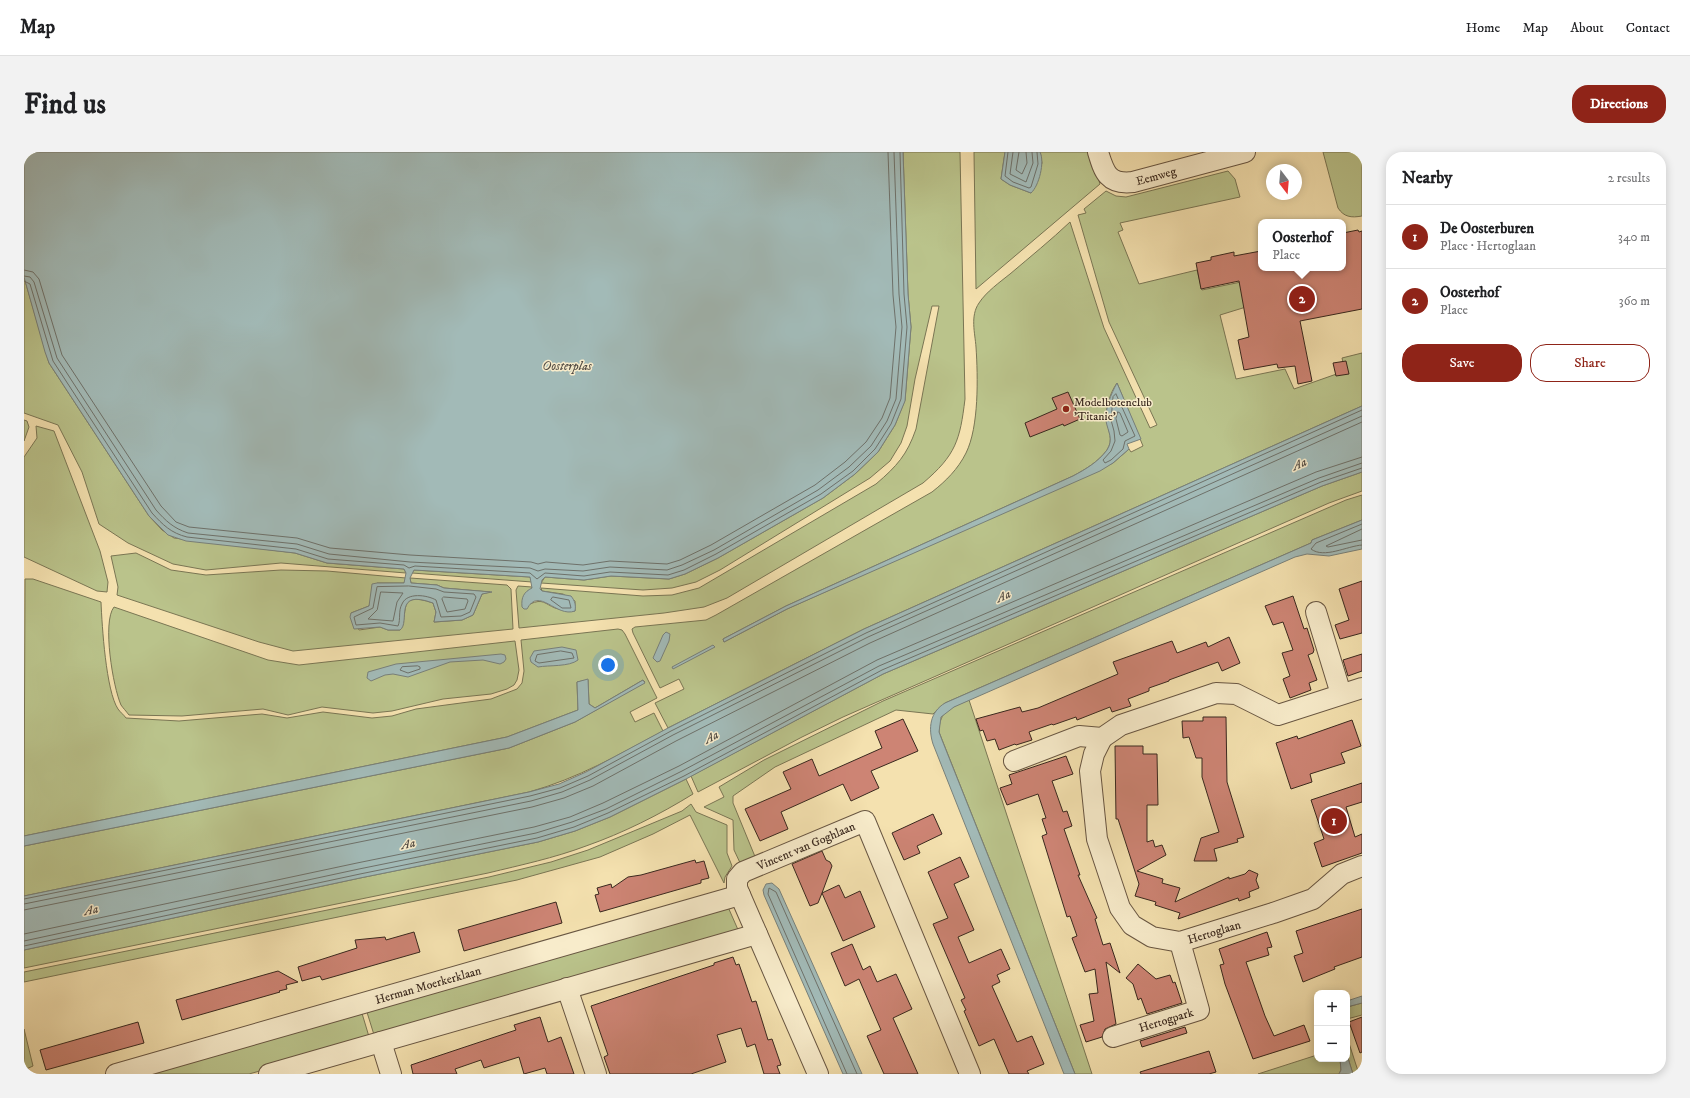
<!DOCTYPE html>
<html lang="en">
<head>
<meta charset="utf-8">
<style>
  :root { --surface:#fff; --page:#f2f2f2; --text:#202124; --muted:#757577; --line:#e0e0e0; --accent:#8f2418 }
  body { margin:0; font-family:"IM FELL DW Pica",serif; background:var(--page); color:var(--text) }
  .controls { position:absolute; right:12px; bottom:12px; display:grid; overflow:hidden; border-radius:8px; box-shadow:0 2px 10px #0003 }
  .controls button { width:36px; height:36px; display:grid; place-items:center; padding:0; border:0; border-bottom:1px solid var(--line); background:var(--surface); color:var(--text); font:20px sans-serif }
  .compass { position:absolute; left:1242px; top:12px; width:36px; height:36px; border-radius:50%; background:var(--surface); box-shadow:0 2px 10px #0003; rotate:164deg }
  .you { position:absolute; left:584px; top:513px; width:14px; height:14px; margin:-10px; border:3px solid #fff; border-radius:50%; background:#1a73e8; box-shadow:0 0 0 6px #1a73e833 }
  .badge { display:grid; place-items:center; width:26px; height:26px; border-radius:50%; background:var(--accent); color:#fff; font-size:13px; font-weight:700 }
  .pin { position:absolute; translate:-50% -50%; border:2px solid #fff; box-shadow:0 1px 4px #0006 }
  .popup { position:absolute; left:1234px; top:67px; width:88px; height:52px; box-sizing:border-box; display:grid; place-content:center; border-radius:8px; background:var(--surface); filter:drop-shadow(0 1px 3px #0005); font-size:13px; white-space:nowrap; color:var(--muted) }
  .popup b { font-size:15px; color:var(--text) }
  .popup::after { content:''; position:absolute; left:50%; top:100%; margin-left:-8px; border:8px solid transparent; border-top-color:var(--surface) }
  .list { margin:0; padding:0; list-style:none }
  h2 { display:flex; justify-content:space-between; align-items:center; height:52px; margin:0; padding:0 16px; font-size:17px }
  h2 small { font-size:13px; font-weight:400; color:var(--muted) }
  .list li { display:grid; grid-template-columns:26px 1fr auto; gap:12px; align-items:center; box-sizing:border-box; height:64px; padding:0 16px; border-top:1px solid var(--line) }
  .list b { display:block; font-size:15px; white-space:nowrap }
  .list p { margin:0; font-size:13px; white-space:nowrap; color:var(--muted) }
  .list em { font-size:13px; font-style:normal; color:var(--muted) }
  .actions { display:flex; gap:8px; padding:12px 16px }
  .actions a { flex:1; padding:9px 0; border:1px solid var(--accent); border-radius:16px; text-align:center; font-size:14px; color:var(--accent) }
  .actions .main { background:var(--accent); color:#fff }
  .map { position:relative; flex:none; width:1338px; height:922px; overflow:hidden; border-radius:16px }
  header { display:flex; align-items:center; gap:24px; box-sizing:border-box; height:56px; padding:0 20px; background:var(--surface); border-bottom:1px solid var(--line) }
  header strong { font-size:19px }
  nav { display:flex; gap:22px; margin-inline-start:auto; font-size:14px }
  .intro { display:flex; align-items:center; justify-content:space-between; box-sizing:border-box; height:96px; padding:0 24px }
  h1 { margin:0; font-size:28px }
  .button { padding:10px 18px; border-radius:16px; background:var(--accent); color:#fff; font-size:14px; font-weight:700 }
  main { display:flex; gap:24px; padding:0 24px }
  aside { flex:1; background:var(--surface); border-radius:16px; box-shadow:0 2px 10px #0003 }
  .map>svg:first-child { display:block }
</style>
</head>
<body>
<header>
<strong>Map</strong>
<nav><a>Home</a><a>Map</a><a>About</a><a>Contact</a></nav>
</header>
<div class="intro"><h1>Find us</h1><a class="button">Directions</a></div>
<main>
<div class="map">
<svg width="1338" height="922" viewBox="0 0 1338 922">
  <rect width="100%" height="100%" fill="#f4e1af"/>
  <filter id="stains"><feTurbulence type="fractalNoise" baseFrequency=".005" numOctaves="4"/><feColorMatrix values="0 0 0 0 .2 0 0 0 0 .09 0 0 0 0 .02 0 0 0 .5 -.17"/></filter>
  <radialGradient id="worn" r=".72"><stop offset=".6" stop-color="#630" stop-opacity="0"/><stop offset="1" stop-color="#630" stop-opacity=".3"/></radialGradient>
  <g fill="#bac38b" stroke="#7a7654" fill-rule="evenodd">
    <path d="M879,0H936L941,247C936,288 932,303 899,331L703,446L680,455L640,461L495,476L492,438L494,434L508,435L506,452C519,446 521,452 531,456C537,458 545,458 551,459V449L539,442L518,439L517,436L619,444L648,443L675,436L852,332C873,314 883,303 892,277L915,154H908L891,227L883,274L877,291L866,309L846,326L696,418L672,430L648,436L619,438L517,431L521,425L560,428L587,424L645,427L661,422L694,406L799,346L831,322L854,300L871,273L881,248L887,175L884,142Z"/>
    <polygon points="950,0 981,0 977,27 986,33 1007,41 1018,11 1016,0 1066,0 1076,32 952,137"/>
    <path d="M1299,0H1338V64C1327,66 1320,65 1314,56Z"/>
    <path d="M1204,19L1211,27L1216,45L1096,71L1099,78L1094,80L1115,132L1173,118L1178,138L1217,130L1222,155L1196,163L1212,227L1261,217L1270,237L1321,219L1318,206L1338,201V254L840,477L644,576L631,551L660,537L655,527L636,536L609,481L608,477L611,475L682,468L692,463L908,340C922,329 934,317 942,301C955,275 954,225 952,195C951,181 946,164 955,151C962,140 976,130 986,122C1006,105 1027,88 1046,70L1080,176L1126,276L1133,273L1085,170L1054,63L1062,61L1060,57L1082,39L1092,44L1102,45ZM1093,231L1119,294L1107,300L1105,297L1089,311L763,457L700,490L699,487L762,454L1049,324C1062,317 1074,310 1083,298C1090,287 1084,280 1083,269C1081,256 1086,241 1093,231Z"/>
    <polygon points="0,125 25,211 125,364 138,378 150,386 271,401 303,411 380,417 382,421 257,411 182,418 149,412 104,391 75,372 58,320 34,273 0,261"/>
    <polygon points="0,268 3,269 5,275 0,289"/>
    <polygon points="12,274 30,279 76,399 84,430 83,440 73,439 0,405 0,305 13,286"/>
    <polygon points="1338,320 1338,339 1305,351 819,565 778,585 674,640 667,624 859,522 1298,334"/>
    <polygon points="1338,343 1338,368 1288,388 1287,391 921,551 909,562 872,558 751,615 709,644 709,651 732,707 718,715 710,698 709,668 680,655 700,645 695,635 740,608 859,549 1322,348"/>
    <path d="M112,401L147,418L182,423L257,418L303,419L382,426L380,431H353L345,454L327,461L335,478L356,475L364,478H376C386,462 371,438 409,451L412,460L410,470L438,468L449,463L458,442L466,440L420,436L413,433L387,431L386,426L483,433L487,437L489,477L269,499L235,490L93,443L94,435L87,404Z"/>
    <polygon points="390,418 506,425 508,430 388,421"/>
    <path d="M1,427H9L77,450C78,474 82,539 94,557C96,560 100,563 102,566L155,569L238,562L263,566L299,560L348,566L368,564L392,557L467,547L493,537L498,531L500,519L497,488L594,477L598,478L601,482L633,546L606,560L611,570L630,561L639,579C594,603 555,626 505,640L0,744V694L485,596L551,570L621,530L619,528L571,556L565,552L564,528L553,530L554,558L483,585L0,684Z"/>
    <path d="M90,455L244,508L275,513L491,489L495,518L493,528L490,533L483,537L467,542L419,547L368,559L349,561L298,555L264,563L239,557L158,564L105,563C102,559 99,556 97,553C89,535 78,470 90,455Z"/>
    <path d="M945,548L1068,922H1051L915,580C915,558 927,556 945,548Z"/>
    <path d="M662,627L669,642C635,663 599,681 562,694C530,706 497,713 464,721L0,816V798L336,726L514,690L551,679L586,665Z"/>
    <polygon points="667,652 672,660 703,673 703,701 708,714 701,725 700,731 666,663 629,682 576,705 493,728 0,830 0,820 465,725 527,710 564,698 658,659"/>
    <polygon points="704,755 715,780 351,886 342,857"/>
    <polygon points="1338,851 1338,863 1323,867 1323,855"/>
    <polygon points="337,858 346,888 225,922 115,922"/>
    <polygon points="0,877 9,914 0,918"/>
    <polygon points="1323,885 1334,919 1335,922 1329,922 1323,903"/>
    <polygon points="1293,903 1293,907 1316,907 1317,918 1315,922 1234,922"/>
  </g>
  <g fill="#a2bab7" stroke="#78807a">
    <path d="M0,0H879L884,142L887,175L881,249L871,273L854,300L831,322L799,346L694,406L661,422L645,427L587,424L560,428L521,425L518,428L516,437L518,439L547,444C551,449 552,453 551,459C532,466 515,434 503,457H500L498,455C497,445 500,440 508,436L506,425L390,418L386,426L387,431L413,433L420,436L468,440L458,442L449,463L438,468L410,470L412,460L409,451C368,436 387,471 376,478H364L356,475L330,477L326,465L327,461L345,454L348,432L353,431H380L382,421L380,417L303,411L271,401L162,389L144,383L125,364L25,211L21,200L0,125Z"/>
    <path d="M981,0H1016C1021,10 1015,34 1007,41L986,33L977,27Z"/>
    <path d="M1093,231L1117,287L1103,292L1105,297L1089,311L1076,319L763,457L700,490L699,487L762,454L1049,324C1062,317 1074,310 1083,298C1090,287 1084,280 1082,269C1081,256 1087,242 1093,231Z"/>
    <polygon points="1338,254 1338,320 1298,334 859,522 662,627 586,665 551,679 514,690 336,726 0,798 0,744 505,640 535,632 562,620 644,576 840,477"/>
    <path d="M1338,368V397L1305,404L1283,402L1271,405L930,555L917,565L915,580L918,588L1051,922H1040L909,592C904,576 906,560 921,551L1287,391L1288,388Z"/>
    <polygon points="642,480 646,482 645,489 636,509 633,510 629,506 639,483"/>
    <polygon points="689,493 691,495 649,517 648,515"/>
    <path d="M538,495L552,498L554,508C545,515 525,513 514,515L507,510L506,506L510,499Z"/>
    <polygon points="477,502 481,503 482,507 480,510 476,512 459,508 426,510 384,525 369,522 361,523 347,529 343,526 344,520 372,512"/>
    <polygon points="564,527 565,552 571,556 619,528 621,531 551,570 485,596 0,694 0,684 483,585 554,558 553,530"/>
    <polygon points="748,731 755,737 838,922 819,922 740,743 739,738 742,732"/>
    <polygon points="1338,844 1338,851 1323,855 1323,849"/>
    <polygon points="1323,903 1329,922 1315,922 1317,918 1316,907 1323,907"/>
  </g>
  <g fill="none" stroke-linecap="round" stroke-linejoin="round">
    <g stroke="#6e716a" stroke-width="1">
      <polyline points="984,0 981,24 989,30 1005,36 1007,35 1014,12 1013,0"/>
      <polyline points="989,0 986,22 1002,30 1009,11 1008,0"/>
      <polyline points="995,0 992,18 998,22 1003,11 1002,0"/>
      <polyline points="0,118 9,120 15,127 38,203 137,354 152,370 165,375 273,386 306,396 386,403 507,410 514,412 522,410 559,413 586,409 643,412 656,408 687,393 791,333 821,310 842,290 858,266 866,246 872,175 869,143 864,0"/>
      <path d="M0,124L6,125L10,130L33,206L132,358C142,369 149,376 164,381L273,392L305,402L386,410L506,416L514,419L521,417L559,419L586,415L643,418L658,413L690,398L794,338L825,315L847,294L863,269L872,247L878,175L875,142L870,0"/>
      <path d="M0,129L6,132L29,209L128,361C139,373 147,381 163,385L272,397L304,407L380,413L385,416L391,414L506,421L513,427L521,421L560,424L586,420L644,423L660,418L692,402L797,342L829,319L851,297L867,272L877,247L883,175L880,142L876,0"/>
      <polygon points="1092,242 1111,284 1101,289 1099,297 1087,308 1081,311 1079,308 1087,299 1091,289 1090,279 1087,268 1089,245"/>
      <polygon points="1094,260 1096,261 1104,280 1098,284 1096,283 1092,267"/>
      <path d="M1338,372L1292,391L1287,397C1300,407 1323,394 1338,393"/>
      <polyline points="1338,377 1302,394 1304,395 1338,388"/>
      <path d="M385,434L412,437L420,440L450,442L452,445L446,460L437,464L417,465L412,448C403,443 383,440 378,452C374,459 377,467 374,474L356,471L332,473L330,465L349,456L353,435Z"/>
      <polygon points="357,440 379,441 373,450 369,469 344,467 353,458"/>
      <polygon points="420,445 443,447 444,449 441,457 423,460 418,447"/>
      <polygon points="529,445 545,448 547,456 538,456 527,448"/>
      <polygon points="537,499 548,501 550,506 515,511 511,509 513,503"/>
      <polygon points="394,514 396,515 396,517 384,521 376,518 378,515"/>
      <polyline points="0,747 506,644 536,636 564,624 647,579 842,481 1338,258"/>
      <polyline points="0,752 507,649 538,640 566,628 649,583 844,485 1338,264"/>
      <polyline points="0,758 508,655 540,646 569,634 652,589 846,491 1338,270"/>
      <polyline points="0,782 333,711 510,675 546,665 579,651 655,614 853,508 1292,320 1338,305"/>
      <polyline points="0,789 335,717 512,681 548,670 582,657 658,619 855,514 1295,326 1338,311"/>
      <polyline points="0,794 336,722 513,686 550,675 584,661 660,624 858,518 1297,330 1338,316"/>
      <polyline points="823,922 744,742 745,736 752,740 833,922"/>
    </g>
  </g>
  <g fill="#cd8474" stroke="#39281e">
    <polygon points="1334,78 1335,80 1338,79 1338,157 1276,169 1288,229 1274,232 1271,214 1254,216 1253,212 1220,218 1214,188 1225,185 1215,129 1177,137 1172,111 1187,108 1187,105 1210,100 1210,104 1237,99 1237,116 1319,116 1319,81"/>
    <polygon points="1322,209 1325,222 1312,224 1309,211"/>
    <polygon points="1044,240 1056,267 1040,274 1039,272 1006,285 1001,271 1033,257 1028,246"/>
    <polygon points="1338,429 1338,481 1316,487 1311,473 1325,468 1315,437"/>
    <polygon points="1269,444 1280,477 1283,476 1290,498 1289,501 1284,503 1293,528 1285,531 1287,538 1266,546 1259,527 1266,524 1258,501 1269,498 1259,470 1249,473 1241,454"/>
    <polygon points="1205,485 1216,511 1198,519 1194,510 1145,528 1145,529 1125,536 1125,539 1104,547 1107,554 1088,560 1086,555 1053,568 1052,565 1029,573 1028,572 1005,580 1008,588 992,593 991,592 975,598 971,587 963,589 959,578 956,579 952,567 996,555 998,560 1014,556 1094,522 1089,510 1148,489 1153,501 1182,490 1184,495"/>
    <polygon points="1338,502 1338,519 1324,524 1319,508"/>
    <polygon points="1179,565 1202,565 1203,630 1220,685 1213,687 1214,690 1190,697 1193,709 1170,709 1177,686 1195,680 1178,625 1178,606 1172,606 1165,585 1159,586 1158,569 1179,569"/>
    <polygon points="879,567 894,599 847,619 855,636 827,649 819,632 757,660 764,677 736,689 721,657 767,637 759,620 788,607 795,624 858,596 851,579"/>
    <polygon points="1328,568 1337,594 1317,601 1321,611 1286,622 1288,630 1267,637 1252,591 1273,584 1274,587"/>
    <polygon points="1091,594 1119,594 1119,602 1133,602 1134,653 1123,653 1123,690 1129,688 1131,695 1138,693 1142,703 1113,719 1139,727 1138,731 1156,736 1151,750 1205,725 1205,727 1221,722 1225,718 1234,722 1232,728 1235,736 1225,740 1226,745 1215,749 1214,746 1154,767 1156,761 1131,753 1132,750 1111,744 1115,732 1094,667 1092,667"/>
    <polygon points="1042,604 1049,622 1028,629 1039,660 1043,659 1048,674 1040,677 1056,723 1054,723 1073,766 1071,767 1079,793 1086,791 1096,821 1082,810 1092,872 1081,877 1078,885 1062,890 1056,873 1070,869 1065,842 1074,841 1071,817 1061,820 1048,786 1053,784 1046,764 1043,765 1018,684 1023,682 1018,667 1022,666 1014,642 983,653 976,636 988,632 985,623"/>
    <polygon points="1338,631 1338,650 1322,655 1331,685 1338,682 1338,701 1298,715 1290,691 1300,687 1287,648"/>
    <polygon points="909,662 918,682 893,694 896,701 880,708 868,681"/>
    <polygon points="798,699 802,708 806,710 808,714 798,741 815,733 821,746 836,739 851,775 819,789 798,741 794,751 786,754 768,712"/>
    <polygon points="936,705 945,725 930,732 950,778 934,785 945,811 977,797 986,817 973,823 976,830 968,834 993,890 1008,884 1020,912 1003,919 1005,922 985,922 970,887 955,894 940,859 942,858 937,848 941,846 909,772 924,766 904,720"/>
    <polygon points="671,708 672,711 680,709 685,726 677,728 677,731 576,760 571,743 575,742 573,736 587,732 588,736 604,725 617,723"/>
    <polygon points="532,750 538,771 440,799 434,778"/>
    <polygon points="1338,757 1338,805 1310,815 1311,817 1279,830 1270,804 1279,801 1272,779"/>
    <polygon points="390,780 396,800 298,828 296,824 278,829 274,815 333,796 331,788 361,785 362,788"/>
    <polygon points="1243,780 1248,795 1243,796 1245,803 1222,810 1241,864 1250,884 1280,873 1286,889 1229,907 1201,832 1196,813 1200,812 1195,797"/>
    <polygon points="828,792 839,818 846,814 853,830 872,822 888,857 869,866 894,922 860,922 843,884 857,878 835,827 821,834 807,801"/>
    <polygon points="709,805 712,813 715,812 728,850 732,849 744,888 748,887 757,913 753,914 756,922 740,922 731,892 723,895 717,876 693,883 702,910 667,922 586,922 580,905 584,903 567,854 690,813 690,811"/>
    <polygon points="1114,812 1132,827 1146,823 1149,831 1151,830 1158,851 1123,862 1117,846 1114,848 1109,832 1102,826"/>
    <polygon points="254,819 274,830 262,833 263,837 255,839 256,840 158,868 152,848"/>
    <polygon points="516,865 524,890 537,885 550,922 523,922 521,916 500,922 495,905 460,916 457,908 431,917 433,922 389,922 387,913 492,878 490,873"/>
    <polygon points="1338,865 1338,900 1336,901 1325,870"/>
    <polygon points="114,870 120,891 22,918 16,898"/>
    <polygon points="1161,875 1163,881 1118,895 1116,889"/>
    <polygon points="1185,899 1192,920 1185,922 1117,922 1116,920"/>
  </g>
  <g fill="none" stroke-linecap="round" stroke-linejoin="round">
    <defs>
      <g id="minor">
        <path d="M1074,0C1080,20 1084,33 1109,30L1221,0"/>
        <polyline points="1292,460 1317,542"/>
        <polyline points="1078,586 1070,602 1066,619 1073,687 1096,756 1108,773 1128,785 1156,790 1249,761 1289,747 1318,722 1338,714"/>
        <polyline points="990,609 1055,584 1078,586 1097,573 1192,541 1212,542 1254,563 1338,536"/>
        <polyline points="543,836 572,922"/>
        <polyline points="1089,885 1175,858 1156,790"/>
        <polyline points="357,890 367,922"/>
        <polyline points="92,922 716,743"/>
        <polyline points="245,922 733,782"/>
        <polyline points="794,922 713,736 713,727 719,720 841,669 946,922"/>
      </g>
    </defs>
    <use href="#minor" stroke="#685642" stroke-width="22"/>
    <use href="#minor" stroke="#f8eccb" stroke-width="20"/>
  </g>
  <circle fill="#8f2418" stroke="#f8eccb" stroke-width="1.5" cx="1042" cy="257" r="4"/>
  <g text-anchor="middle" stroke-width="3" stroke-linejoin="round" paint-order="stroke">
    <g font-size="12" fill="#39281e" stroke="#f8eccb">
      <text transform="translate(1132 24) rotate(-15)" y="4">Eemweg</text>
      <text transform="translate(782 694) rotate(-23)" y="4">Vincent van Goghlaan</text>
      <text transform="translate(1190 780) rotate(-17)" y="4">Hertoglaan</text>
      <text transform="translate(404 833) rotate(-16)" y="4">Herman Moerkerklaan</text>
      <text transform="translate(1142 868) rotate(-17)" y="4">Hertogpark</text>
    </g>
    <g font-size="12" fill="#39281e" stroke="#f8eccb" text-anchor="start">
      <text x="1050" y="254">Modelbotenclub<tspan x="1050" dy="14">'Titanic'</tspan></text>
    </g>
    <g font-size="13" font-style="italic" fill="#534c44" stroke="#f8eccb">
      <text x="543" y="218">Oosterplas</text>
      <text transform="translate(1275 311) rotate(-24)" y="5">Aa</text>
      <text transform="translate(979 443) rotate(-24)" y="5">Aa</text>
      <text transform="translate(687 584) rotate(-27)" y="5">Aa</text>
      <text transform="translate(384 691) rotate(-12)" y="5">Aa</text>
      <text transform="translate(67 757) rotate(-12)" y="5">Aa</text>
    </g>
  </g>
  <rect width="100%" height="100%" filter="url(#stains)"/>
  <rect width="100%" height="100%" fill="url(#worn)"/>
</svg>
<div class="controls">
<button>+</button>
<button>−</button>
</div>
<svg class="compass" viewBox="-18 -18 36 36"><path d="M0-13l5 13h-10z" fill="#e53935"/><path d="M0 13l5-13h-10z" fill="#757577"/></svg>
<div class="you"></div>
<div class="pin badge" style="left:1310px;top:669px">1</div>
<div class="pin badge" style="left:1278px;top:147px">2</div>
<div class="popup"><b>Oosterhof</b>Place</div>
</div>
<aside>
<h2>Nearby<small>2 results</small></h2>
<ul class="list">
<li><span class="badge">1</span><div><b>De Oosterburen</b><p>Place · Hertoglaan</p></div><em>340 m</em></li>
<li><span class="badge">2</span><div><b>Oosterhof</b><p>Place</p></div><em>360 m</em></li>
</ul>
<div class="actions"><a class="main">Save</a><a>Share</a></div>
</aside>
</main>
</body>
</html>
